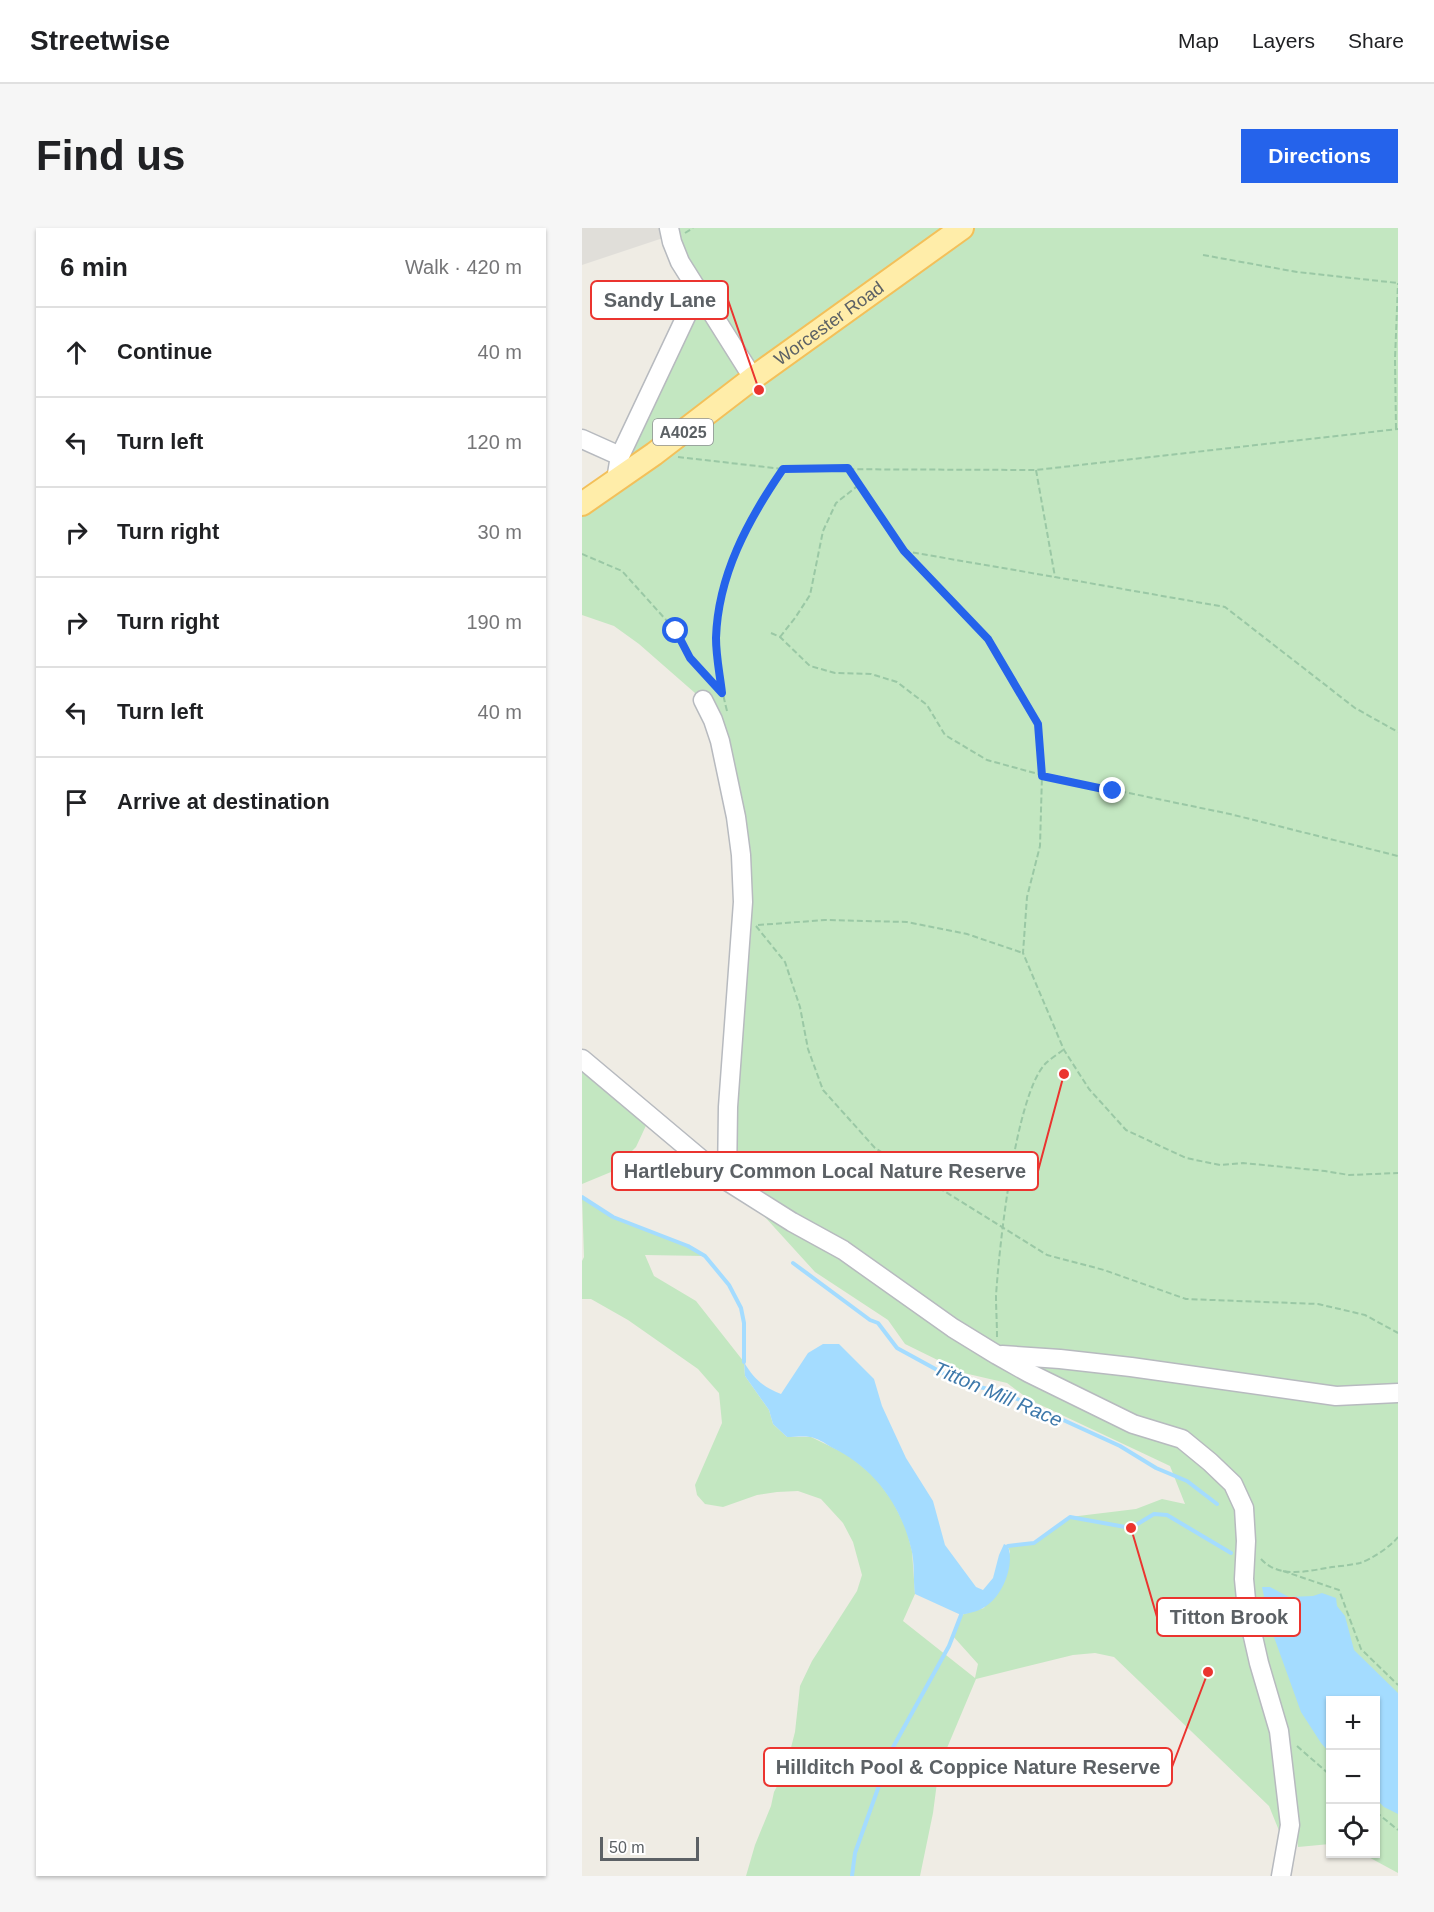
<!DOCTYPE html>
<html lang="en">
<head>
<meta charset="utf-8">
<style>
  :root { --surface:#fff; --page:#f6f6f6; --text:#202124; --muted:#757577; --line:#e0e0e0; --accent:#2563eb }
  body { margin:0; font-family:Arial,sans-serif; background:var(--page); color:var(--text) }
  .controls { position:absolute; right:18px; bottom:18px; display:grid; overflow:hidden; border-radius:0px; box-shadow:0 2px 4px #0004 }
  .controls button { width:54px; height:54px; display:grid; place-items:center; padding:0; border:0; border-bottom:2px solid var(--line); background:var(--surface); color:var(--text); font:30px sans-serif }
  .scale { position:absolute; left:18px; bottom:15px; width:99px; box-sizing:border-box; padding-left:6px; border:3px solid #5c6165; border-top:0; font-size:16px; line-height:21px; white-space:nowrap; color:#5c6165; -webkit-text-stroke:4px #fff; paint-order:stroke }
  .stop { position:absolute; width:18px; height:18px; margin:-14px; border:4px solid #2563eb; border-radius:50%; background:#fff }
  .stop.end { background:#2563eb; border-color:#fff; box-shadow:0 2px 6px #0008 }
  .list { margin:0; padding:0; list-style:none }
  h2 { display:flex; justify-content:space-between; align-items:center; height:78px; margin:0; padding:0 24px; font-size:26px }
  h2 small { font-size:20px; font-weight:400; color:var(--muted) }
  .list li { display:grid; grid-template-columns:39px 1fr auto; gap:18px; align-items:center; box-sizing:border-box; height:90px; padding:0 24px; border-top:2px solid var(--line) }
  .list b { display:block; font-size:22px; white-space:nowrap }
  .list em { font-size:20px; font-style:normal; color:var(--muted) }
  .icon { flex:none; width:33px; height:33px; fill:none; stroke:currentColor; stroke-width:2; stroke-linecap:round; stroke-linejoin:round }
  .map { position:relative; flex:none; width:816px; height:1648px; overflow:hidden; border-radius:0px }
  header { display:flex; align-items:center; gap:36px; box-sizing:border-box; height:84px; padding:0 30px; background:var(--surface); border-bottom:2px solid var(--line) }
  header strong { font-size:28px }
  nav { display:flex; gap:33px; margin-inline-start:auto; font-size:21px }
  .intro { display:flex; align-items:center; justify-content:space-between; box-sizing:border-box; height:144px; padding:0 36px }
  h1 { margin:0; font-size:42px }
  .button { padding:15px 27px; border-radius:0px; background:var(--accent); color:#fff; font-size:21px; font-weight:700 }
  main { display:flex; gap:36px; padding:0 36px }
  aside { flex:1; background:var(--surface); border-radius:0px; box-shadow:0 2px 4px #0004 }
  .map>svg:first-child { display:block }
</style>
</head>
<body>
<header>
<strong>Streetwise</strong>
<nav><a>Map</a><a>Layers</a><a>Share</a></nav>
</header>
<div class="intro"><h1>Find us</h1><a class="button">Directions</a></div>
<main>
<aside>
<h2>6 min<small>Walk · 420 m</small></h2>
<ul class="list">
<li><svg class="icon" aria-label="ahead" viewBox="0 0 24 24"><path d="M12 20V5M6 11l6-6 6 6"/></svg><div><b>Continue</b></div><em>40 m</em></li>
<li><svg class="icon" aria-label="left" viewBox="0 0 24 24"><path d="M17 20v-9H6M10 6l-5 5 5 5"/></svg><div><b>Turn left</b></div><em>120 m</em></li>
<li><svg class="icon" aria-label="right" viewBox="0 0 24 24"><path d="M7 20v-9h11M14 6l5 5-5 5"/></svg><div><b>Turn right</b></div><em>30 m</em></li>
<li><svg class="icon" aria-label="right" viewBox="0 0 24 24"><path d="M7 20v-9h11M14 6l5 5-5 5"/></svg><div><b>Turn right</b></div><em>190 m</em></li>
<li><svg class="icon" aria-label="left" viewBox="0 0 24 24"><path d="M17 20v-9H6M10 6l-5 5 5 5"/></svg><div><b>Turn left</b></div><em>40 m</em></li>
<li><svg class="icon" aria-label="arrive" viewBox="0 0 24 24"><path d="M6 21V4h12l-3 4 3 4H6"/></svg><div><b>Arrive at destination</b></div></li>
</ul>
</aside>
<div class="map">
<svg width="816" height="1648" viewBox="0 0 816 1648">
  <rect width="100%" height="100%" fill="#efece4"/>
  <polygon fill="#e0ded9" points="0,0 98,0 96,5 0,37"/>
  <g fill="#c3e7c1">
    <polygon points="98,0 816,0 816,1645 781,1626 794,1626 794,1472 748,1472 748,1616 716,1619 706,1522 688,1503 700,1588 698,1605 687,1578 532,1429 513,1425 491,1427 394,1451 357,1539 351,1585 338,1648 164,1648 173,1617 189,1578 192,1564 203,1543 213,1504 218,1458 230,1433 275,1363 280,1347 271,1314 261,1295 239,1271 216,1263 195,1264 175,1267 141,1279 123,1276 115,1267 113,1257 140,1195 137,1165 116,1141 46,1092 9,1071 0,1071 0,1033 2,1029 0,969 31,989 106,1018 123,1028 63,1027 72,1048 114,1073 162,1134 163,1148 187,1182 191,1196 205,1209 229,1209 266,1227 293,1249 311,1274 324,1300 330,1323 333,1366 321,1393 393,1450 396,1436 370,1407 379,1387 402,1380 428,1324 426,1318 452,1315 488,1289 554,1281 580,1271 603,1276 588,1238 448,1172 425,1155 382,1145 323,1116 306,1092 233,1044 182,988 145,953 159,627 121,472 57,416 32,398 0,387 0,276 34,252 116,63 96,5"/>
    <polygon points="0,831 68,889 54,919 29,944 0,956"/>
  </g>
  <g fill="#a4dcff">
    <path d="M241,1116H257L292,1151L300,1178L324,1230L351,1273L363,1317L394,1359L401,1362L411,1350L417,1327L422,1316L426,1318C433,1338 420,1370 401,1380C395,1384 386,1385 379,1387L333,1366C331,1351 333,1334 329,1320C318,1275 291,1239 249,1219C243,1215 235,1210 228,1209C221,1208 212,1209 205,1209L191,1196L187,1182L163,1148L162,1134C171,1150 181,1159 199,1166L226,1125Z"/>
    <polygon points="680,1359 688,1359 707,1369 731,1368 740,1365 754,1370 755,1378 763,1388 772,1422 816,1465 816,1586 802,1579 794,1571 794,1472 748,1472 748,1525 739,1515 719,1484 688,1398"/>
  </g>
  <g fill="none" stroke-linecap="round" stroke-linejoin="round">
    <g stroke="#a4dcff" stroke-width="4">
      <polyline points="0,969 31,989 106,1018 123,1028 147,1057 159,1080 162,1095 162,1134"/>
      <polyline points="211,1035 288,1092 296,1095 315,1120 379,1155 420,1164 538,1218 574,1240 605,1253 635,1276"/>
      <polyline points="426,1318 452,1315 488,1289 549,1300 572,1286 585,1287 649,1325"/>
      <polyline points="270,1648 273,1625 310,1521 367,1418 379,1387"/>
    </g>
    <defs>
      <g id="minor">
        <polyline points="87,0 90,14 98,34 171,150"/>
        <polyline points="0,211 38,228"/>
        <polyline points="34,252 38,228 116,63"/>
        <polyline points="121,472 131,492 138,513 154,589 159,627 161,674 146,879 145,953"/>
        <polyline points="0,831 145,953 210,994 261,1022 371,1100 415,1127 447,1145 551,1196 600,1211 628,1234 651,1256 662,1280 664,1313 662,1351 665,1382 677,1435 697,1503 708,1597 699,1648"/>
        <polyline points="420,1127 478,1131 549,1139 754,1168 816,1165"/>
      </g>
      <g id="major">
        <path id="s1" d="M0,276L72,226L171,150L380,0"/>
      </g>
    </defs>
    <use href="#minor" stroke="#b7babf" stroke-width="21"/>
    <use href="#major" stroke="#f3c05a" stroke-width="26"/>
    <g stroke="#9ac8a5" stroke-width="2" stroke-dasharray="6 3" stroke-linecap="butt">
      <polyline points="103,5 111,0"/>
      <polyline points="621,27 715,44 816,55"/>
      <polyline points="814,201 813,131 816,55"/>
      <polyline points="96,229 201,241 454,242 816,201"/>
      <polyline points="267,241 322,323 406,411 456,496 460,547 648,586 816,628"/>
      <polyline points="454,242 473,349 643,379 773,480 816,504"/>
      <polyline points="322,323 473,349"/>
      <polyline points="0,326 40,343 94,403 108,430 139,465"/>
      <polyline points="189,405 198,409 228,438 253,445 289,446 315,454 345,477 363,507 405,532 460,547 458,618 445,669 441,725 482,822 507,861 544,902 604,930 638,937 661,935 743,943 767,947 816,945"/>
      <polyline points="198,409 213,390 228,367 241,303 254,275 278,256"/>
      <path d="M145,483C120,386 147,321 201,241"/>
      <polyline points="176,697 243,692 325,694 385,706 441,725"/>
      <polyline points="174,698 203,734 218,779 226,821 241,862 293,920 465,1027 522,1042 604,1071 736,1076 783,1087 816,1105"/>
      <path d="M415,1109C415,1095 414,1081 414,1068C417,1020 433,869 463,836C468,831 476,826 481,822"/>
      <path d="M679,1331C697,1351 727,1343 750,1339C759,1338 769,1337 778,1335C790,1331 808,1319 816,1309"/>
      <polyline points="701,1343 757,1362 779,1421 816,1457"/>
      <polyline points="715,1518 748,1547"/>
      <polyline points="794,1584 816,1602"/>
    </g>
    <use href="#minor" stroke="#fff" stroke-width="18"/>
    <use href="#major" stroke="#ffeda9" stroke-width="22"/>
  </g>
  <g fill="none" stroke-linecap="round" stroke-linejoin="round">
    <path stroke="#2563eb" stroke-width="8" d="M94,403L108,430L140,465C138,447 134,429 134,410C136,347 166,292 201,241L266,240L322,323L406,411L456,496L460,548L531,563"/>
  </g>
  <g text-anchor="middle" stroke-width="5" stroke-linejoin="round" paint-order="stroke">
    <rect fill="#fff" stroke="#8d9093" stroke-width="1.5" x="71" y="191" width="60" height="26" rx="4.5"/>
    <g font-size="16" font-weight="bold" fill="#5c6165">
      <text x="101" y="210">A4025</text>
    </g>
    <g font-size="18" fill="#5c6165" stroke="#fff">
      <text dy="6" stroke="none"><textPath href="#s1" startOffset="306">Worcester Road</textPath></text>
    </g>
    <g font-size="20" font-style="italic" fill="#3d78aa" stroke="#fff">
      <text transform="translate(416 1166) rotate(23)" y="7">Titton Mill Race</text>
    </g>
  </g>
  <path fill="none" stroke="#eb342f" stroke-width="2" d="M177 162L146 72M482 846L456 943M549 1300L575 1389M626 1444L590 1539"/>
  <g fill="#eb342f" stroke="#fff" stroke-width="2">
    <circle cx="177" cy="162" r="6"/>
    <circle cx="482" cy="846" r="6"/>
    <circle cx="549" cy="1300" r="6"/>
    <circle cx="626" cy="1444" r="6"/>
  </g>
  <g fill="#fff" stroke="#eb342f" stroke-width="2">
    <rect x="9" y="53" width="137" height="38" rx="6"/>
    <rect x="30" y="924" width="426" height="38" rx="6"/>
    <rect x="575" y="1370" width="143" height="38" rx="6"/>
    <rect x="182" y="1520" width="408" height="38" rx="6"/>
  </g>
  <g font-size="20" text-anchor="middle" font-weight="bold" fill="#5c6165">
    <text x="78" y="79">Sandy Lane</text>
    <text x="243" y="950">Hartlebury Common Local Nature Reserve</text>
    <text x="647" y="1396">Titton Brook</text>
    <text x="386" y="1546">Hillditch Pool &amp; Coppice Nature Reserve</text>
  </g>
</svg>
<div class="controls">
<button>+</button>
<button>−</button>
<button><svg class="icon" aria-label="locate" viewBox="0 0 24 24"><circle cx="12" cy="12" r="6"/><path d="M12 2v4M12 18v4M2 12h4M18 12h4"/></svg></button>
</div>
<div class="scale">50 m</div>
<div class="stop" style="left:94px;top:403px"></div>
<div class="stop end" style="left:531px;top:563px"></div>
</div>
</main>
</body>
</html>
